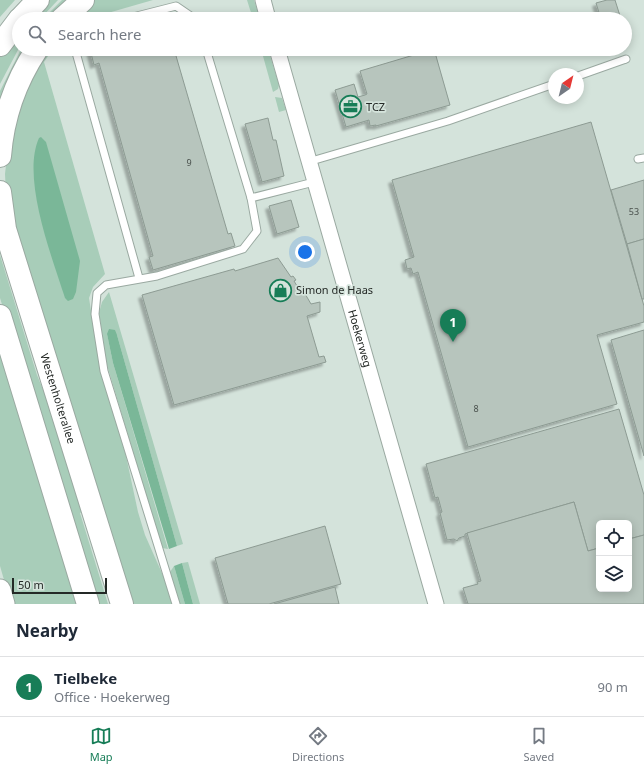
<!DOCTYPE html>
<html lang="en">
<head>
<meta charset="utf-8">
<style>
  :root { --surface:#fff; --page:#f2f2f3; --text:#1f2937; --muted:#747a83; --line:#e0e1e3; --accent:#177d57 }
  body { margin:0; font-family:"Noto Sans",sans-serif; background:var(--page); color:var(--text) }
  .controls { position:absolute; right:12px; bottom:12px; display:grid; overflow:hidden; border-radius:6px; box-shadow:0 2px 10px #0003 }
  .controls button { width:36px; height:36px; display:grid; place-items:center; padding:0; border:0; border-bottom:1px solid var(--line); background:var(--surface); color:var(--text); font:20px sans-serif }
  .compass { position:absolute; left:548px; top:68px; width:36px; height:36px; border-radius:50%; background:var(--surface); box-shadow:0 2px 10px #0003; rotate:35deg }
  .scale { position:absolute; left:12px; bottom:10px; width:95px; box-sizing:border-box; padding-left:4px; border:2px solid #242926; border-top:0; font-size:11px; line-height:14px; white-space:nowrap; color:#242926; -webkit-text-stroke:3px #d4e3db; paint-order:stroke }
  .you { position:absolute; left:305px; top:252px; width:14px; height:14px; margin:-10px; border:3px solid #fff; border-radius:50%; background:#1a73e8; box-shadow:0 0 0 6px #1a73e833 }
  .badge { display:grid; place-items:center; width:26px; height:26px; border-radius:50%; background:var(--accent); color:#fff; font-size:13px; font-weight:700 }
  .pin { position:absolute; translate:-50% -33px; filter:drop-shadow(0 1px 2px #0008) }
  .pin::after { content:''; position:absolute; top:21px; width:14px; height:12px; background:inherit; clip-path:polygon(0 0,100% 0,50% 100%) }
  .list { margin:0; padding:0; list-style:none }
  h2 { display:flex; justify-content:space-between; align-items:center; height:52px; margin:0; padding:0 16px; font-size:17px }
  h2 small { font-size:13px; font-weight:400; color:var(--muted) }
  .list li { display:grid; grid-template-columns:26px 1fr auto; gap:12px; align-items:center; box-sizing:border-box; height:60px; padding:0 16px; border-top:1px solid var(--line) }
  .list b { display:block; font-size:15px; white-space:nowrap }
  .list p { margin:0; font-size:13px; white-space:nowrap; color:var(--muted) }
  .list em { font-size:13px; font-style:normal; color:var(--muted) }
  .icon { flex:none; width:22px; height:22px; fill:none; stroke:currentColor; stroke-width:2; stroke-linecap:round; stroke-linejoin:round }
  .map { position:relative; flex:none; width:644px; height:604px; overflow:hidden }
  .search { position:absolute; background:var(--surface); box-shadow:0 2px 10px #0003; left:12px; right:12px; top:12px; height:44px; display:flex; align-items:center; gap:10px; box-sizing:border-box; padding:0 14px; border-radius:22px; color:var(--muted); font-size:15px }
  .sheet { height:112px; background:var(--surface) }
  nav { display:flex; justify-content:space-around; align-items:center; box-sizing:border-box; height:56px; border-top:1px solid var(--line); background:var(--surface); font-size:11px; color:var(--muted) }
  nav a { display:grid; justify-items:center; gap:2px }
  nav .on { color:var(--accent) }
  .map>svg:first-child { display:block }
</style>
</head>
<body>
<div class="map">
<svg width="644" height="604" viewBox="0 0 644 604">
  <defs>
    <filter id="shadow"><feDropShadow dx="-3.5" dy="3.5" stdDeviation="1" flood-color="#0004"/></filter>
  </defs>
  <rect width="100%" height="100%" fill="#d4e3db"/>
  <g fill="#a8cdb9">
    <polygon points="0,0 15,0 0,17"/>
    <polygon points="46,0 58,0 40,19 27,19"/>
    <polygon points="62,0 69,0 50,19 43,19"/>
    <polygon points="93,0 153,0 87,19 71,19"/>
    <polygon points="247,0 254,0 260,19 253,19"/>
    <polygon points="19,29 19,48 0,84 0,57"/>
    <polygon points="21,49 26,49 0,101 0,91"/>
    <polygon points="45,49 53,49 44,62 105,274 93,287 89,298 100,368 126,456 138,512 145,535 165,580 172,604 129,604 15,236 6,194 5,174 10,129"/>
    <polygon points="261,49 268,49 279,85 278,89 273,92"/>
    <polygon points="275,97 282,98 286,110 279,112"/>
    <polygon points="0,255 37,375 58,426 82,512 80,513 108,604 95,604 0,298"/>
    <polygon points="109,292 183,544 177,546 117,335 107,334 113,363 168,549 162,548 107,365 99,313 102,302"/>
    <polygon points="0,342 81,604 11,604 0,566"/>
    <polygon points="188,562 200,604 193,604 182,563"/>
    <polygon points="174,566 185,604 180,604 170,572"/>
  </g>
  <g fill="#7ab798">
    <path d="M41,137L46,142L80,261L76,292L73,299L68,301L65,298C52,257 21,178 39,138Z"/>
    <polygon points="109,329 115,330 117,335 177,546 169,549 113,363 107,334"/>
    <polygon points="182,563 193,604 185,604 174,566"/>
  </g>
  <g fill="#b7c5bd" stroke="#8d9b93" filter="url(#shadow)">
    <polygon points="607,0 615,0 621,19 601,19 596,3"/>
    <polygon points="169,16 170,19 157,19"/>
    <polygon points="90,49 174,49 228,234 231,233 235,246 153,270 149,257 153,256 99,63 94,65"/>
    <polygon points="434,49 450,105 376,126 376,125 370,126 369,120 346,127 335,90 354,84 358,97 365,95 367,94 360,71"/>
    <polygon points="268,118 273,140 276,140 284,176 262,182 245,124"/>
    <polygon points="591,122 644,306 644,322 597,335 617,404 468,447 418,272 413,274 411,268 407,269 405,260 414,257 392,180"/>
    <polygon points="644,180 644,239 627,244 611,190"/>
    <polygon points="291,200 299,227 277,234 269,206"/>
    <polygon points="644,239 644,299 642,299 627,244"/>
    <polygon points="278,258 291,277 293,276 296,280 294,281 302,294 304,292 311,304 320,302 320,312 307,316 319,357 324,356 326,362 174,405 142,295 234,269 235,271"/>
    <polygon points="644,330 644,456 611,340"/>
    <polygon points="619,409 644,495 644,535 629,539 629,523 599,523 599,548 588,551 574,502 465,534 465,536 459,538 457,541 454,539 447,540 440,513 442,512 438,497 435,498 426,464"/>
    <polygon points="574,502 588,551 599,548 599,589 629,589 629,539 644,535 644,604 468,604 463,588 478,584 477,582 481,581 467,533"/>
    <polygon points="325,526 341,584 269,604 228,604 215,558"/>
    <polygon points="335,587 339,604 274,604"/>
  </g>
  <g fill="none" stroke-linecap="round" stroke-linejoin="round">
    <defs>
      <g id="lane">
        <polyline points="125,19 176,6 195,19"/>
        <polyline points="75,49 139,278"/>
        <polyline points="206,49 251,198"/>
        <polyline points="578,76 626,59"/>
        <polyline points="638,159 644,158"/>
        <polyline points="308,162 448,121 554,84"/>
        <polyline points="176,604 104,371 95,314 97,293 106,285 157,276 243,249 257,231 251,198 314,182"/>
      </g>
      <g id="street">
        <polyline points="263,0 268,19"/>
        <path id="s1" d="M277,49L436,604"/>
      </g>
      <polyline id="secondary" points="0,590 4,604"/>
      <g id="primary">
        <polyline points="20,19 38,0"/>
        <polyline points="62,19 83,0"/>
        <polyline points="0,45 19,20"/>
        <path d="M0,156C3,117 15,82 37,49"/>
        <path id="s2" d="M0,192L5,229L122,604"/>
        <polyline points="0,316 88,604"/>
      </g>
    </defs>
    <use href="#lane" stroke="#9aa9a1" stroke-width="9"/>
    <use href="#street" stroke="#9aa9a1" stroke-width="17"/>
    <use href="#secondary" stroke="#9aa9a1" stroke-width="23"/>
    <use href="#primary" stroke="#9aa9a1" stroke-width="24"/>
    <use href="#lane" stroke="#fff" stroke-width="7"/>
    <use href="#street" stroke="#fff" stroke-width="15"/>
    <use href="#secondary" stroke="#fff" stroke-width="21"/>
    <use href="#primary" stroke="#fff" stroke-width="22"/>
  </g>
  <defs>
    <symbol id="office-ring" viewBox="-11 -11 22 22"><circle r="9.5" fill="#d4e3db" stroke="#177d57" stroke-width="1.5"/><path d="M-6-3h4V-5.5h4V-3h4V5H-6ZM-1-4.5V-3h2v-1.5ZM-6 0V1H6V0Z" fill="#177d57"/></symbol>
    <symbol id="shop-ring" viewBox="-11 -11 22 22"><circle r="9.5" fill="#d4e3db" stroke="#177d57" stroke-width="1.5"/><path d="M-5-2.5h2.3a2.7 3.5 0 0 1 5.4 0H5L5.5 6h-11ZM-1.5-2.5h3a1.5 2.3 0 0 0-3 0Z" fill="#177d57"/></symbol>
  </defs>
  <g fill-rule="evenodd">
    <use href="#office-ring" x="338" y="94" width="25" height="25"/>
    <use href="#shop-ring" x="268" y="278" width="25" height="25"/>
  </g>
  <g text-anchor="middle" stroke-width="3.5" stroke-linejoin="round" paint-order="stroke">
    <g font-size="9" fill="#49504c">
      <text x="189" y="166">9</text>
      <text x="634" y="215">53</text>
      <text x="476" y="412">8</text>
    </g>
    <g font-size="11" fill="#242926" stroke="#d4e3db" text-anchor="start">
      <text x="366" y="111">TCZ</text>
      <text x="296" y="294">Simon de Haas</text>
    </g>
    <g font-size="11" fill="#242926" stroke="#d4e3db">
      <text dy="4" stroke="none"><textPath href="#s1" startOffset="301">Hoekerweg</textPath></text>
      <text dy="4" stroke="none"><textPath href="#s2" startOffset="215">Westenholterallee</textPath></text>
    </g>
  </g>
</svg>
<div class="controls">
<button><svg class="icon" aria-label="locate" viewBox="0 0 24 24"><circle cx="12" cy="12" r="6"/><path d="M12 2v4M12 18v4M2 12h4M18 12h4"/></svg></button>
<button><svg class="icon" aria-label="layers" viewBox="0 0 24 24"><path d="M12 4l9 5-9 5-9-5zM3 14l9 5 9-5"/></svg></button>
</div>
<svg class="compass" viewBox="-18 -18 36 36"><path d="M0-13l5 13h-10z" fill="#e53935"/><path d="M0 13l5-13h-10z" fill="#747a83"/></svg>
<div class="scale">50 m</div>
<div class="you"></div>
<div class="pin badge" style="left:453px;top:342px">1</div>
<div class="search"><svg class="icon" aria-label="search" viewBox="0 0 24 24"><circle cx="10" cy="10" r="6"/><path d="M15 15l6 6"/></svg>Search here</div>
</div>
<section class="sheet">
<h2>Nearby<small></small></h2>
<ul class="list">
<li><span class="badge">1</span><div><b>Tielbeke</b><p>Office · Hoekerweg</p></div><em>90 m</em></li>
</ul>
</section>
<nav>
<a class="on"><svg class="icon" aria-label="map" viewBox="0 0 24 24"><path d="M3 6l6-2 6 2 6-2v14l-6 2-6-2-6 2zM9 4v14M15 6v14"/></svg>Map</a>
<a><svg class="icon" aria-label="directions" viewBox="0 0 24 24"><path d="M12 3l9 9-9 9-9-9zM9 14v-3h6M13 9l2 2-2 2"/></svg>Directions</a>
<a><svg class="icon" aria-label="saved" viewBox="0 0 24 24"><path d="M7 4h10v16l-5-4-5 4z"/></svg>Saved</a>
</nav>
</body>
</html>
